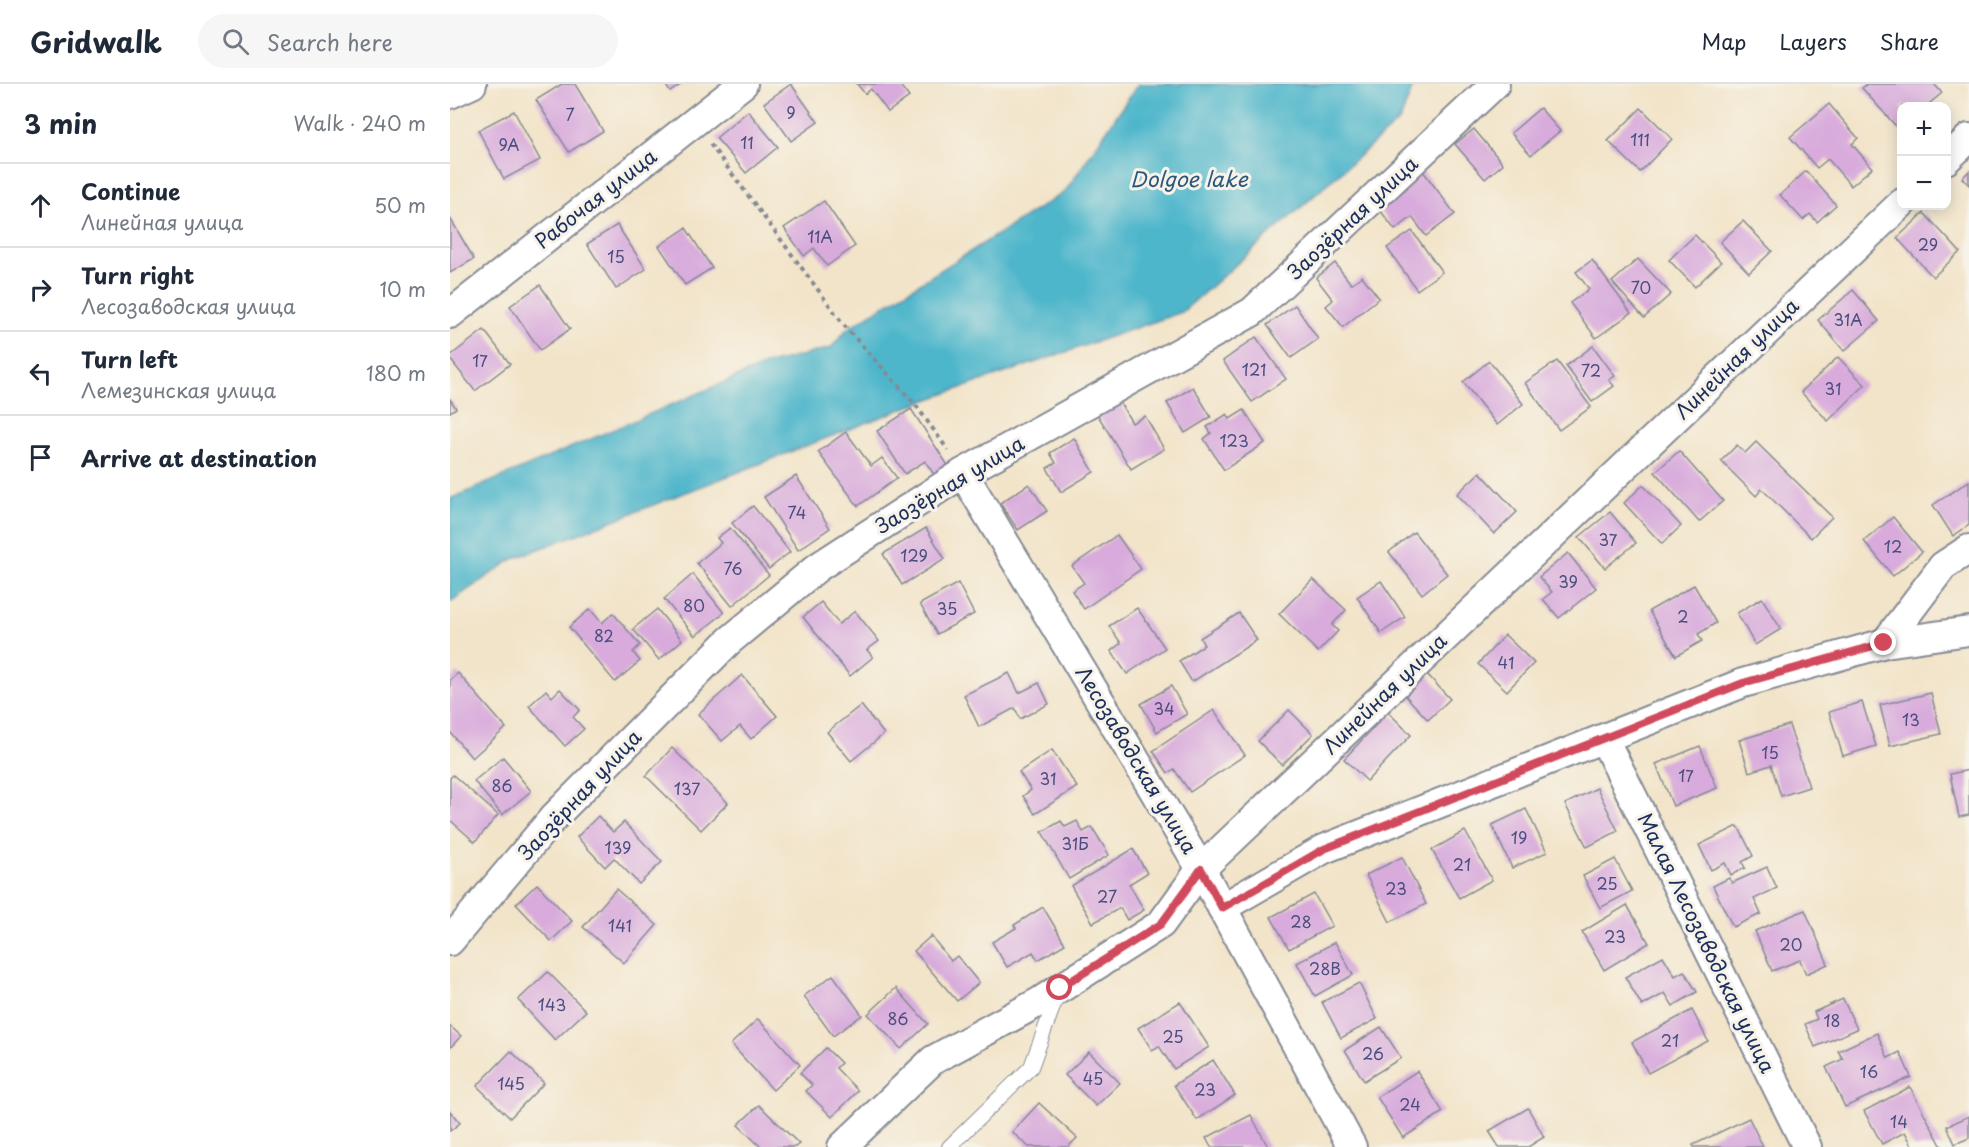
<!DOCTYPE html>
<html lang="en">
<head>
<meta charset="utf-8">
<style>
  :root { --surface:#fff; --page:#f6f6f7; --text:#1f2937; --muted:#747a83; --line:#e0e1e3 }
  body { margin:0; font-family:"Playpen Sans",sans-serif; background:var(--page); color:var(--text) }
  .controls { position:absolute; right:18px; top:18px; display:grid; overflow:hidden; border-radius:12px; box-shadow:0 3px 15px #0003 }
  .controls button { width:54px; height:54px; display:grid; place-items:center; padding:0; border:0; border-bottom:2px solid var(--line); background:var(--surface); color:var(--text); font:30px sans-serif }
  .stop { position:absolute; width:18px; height:18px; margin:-14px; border:4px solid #d1495b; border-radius:50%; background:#fff }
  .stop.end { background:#d1495b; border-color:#fff; box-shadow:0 2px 6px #0008 }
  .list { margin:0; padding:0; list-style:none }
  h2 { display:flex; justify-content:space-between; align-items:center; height:78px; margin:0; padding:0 24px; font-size:26px }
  h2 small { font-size:20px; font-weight:400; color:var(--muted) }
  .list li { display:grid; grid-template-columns:39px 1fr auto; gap:18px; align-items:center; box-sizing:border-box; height:84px; padding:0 24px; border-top:2px solid var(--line) }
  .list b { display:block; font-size:22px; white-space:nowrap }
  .list p { margin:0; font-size:20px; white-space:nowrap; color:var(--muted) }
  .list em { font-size:20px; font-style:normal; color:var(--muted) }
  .icon { flex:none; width:33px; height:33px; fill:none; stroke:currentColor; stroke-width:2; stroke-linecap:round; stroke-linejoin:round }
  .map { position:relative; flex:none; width:1519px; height:1063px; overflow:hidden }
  header { display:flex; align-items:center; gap:36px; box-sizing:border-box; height:84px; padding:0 30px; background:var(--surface); border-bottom:2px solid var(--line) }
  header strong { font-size:28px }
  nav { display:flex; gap:33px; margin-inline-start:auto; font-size:21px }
  .search { width:420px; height:54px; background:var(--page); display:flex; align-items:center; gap:15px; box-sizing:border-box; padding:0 21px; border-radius:33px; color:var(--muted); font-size:22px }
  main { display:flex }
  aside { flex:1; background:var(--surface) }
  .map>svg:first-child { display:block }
</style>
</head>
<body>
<header>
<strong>Gridwalk</strong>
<div class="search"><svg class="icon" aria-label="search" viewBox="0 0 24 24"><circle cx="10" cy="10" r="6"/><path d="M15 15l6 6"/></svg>Search here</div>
<nav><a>Map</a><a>Layers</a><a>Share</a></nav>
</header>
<main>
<aside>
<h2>3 min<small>Walk · 240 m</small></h2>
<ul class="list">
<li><svg class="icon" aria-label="ahead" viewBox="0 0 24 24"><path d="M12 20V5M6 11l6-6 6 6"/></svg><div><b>Continue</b><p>Линейная улица</p></div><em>50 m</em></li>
<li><svg class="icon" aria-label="right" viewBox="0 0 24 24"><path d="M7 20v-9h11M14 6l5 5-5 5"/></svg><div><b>Turn right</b><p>Лесозаводская улица</p></div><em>10 m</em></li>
<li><svg class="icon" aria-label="left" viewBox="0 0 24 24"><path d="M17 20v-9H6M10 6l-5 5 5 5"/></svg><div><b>Turn left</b><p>Лемезинская улица</p></div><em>180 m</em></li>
<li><svg class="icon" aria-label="arrive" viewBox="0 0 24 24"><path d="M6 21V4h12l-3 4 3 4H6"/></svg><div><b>Arrive at destination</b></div></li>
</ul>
</aside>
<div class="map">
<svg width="1519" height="1063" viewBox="0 0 1519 1063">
  <rect width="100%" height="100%" fill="#f7f3e8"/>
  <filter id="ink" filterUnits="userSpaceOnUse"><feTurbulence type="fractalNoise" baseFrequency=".0167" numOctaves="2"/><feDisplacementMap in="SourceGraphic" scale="12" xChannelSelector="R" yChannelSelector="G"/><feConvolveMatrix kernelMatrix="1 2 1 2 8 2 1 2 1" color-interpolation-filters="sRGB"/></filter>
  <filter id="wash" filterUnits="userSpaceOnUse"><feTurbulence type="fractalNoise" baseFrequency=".008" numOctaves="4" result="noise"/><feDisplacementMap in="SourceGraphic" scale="24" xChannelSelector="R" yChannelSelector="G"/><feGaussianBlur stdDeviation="1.35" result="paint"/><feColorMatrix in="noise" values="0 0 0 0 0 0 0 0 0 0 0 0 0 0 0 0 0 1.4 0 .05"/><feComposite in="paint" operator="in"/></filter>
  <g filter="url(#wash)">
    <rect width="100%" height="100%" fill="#f2e4c9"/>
    <polygon fill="#4eb6cb" stroke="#347294" stroke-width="1.5" points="688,0 964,0 950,36 732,228 465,320 63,475 0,518 0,415 315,281 381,264 397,245 615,108"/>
    <g id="blocks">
      <g fill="#d8abdc">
        <polygon points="112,0 125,0 153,47 119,68 86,16"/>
        <polygon points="215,0 232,0 220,8"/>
        <polygon points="341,0 368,38 341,57 314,19"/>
        <polygon points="407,0 449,0 459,13 438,28 421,5 415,10"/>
        <polygon points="1417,0 1484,0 1492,9 1480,19 1483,22 1452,22 1452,49 1412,4"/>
        <polygon points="1379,20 1408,54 1402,60 1422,84 1401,102 1378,75 1367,84 1340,53"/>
        <polygon points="1090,24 1110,47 1081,71 1061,49"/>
        <polygon points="1191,24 1222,55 1190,88 1158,57"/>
        <polygon points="64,27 90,76 54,95 28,46"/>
        <polygon points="298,27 328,63 296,89 266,54"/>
        <polygon points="1024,45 1053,80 1035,95 1005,60"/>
        <polygon points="973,87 1005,130 976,152 962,133 945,146 927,122"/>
        <polygon points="1356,87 1386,121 1367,138 1360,130 1353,136 1330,111"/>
        <polygon points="1519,87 1519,101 1512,94"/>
        <polygon points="374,117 405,162 377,182 364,164 354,172 334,144"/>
        <polygon points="1474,129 1510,168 1483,193 1447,154"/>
        <polygon points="0,134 24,175 0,189"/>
        <polygon points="1293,137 1322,167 1299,189 1270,158"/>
        <polygon points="167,141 196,185 166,205 137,160"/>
        <polygon points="236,144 262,184 235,201 209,162"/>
        <polygon points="962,147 992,188 967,206 937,164"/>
        <polygon points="1245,151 1271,178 1245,203 1219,176"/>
        <polygon points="1188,175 1221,210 1194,234 1162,198"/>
        <polygon points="1142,176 1181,229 1146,254 1120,219 1139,205 1126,188"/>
        <polygon points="885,179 901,200 912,192 929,214 893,243 876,222 883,216 866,194"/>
        <polygon points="90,201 120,245 90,266 60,222"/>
        <polygon points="1403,206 1429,237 1394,267 1368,236"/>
        <polygon points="845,221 868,255 841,274 817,241"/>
        <polygon points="34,246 60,280 25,307 0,275 0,272"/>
        <polygon points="806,253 836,295 802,318 773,277"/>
        <polygon points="1143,262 1165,292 1159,296 1164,302 1142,318 1116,282"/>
        <polygon points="1388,273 1415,301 1378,337 1351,308"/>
        <polygon points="1039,277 1073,320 1047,341 1013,298"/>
        <polygon points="1107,277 1141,323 1109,346 1075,299"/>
        <polygon points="743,303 761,333 735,349 717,319"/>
        <polygon points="0,315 6,324 0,328"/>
        <polygon points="669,317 682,339 695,332 714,365 681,385 647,330"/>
        <polygon points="461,325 499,383 485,392 475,377 455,390 427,347"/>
        <polygon points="794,326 815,359 774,386 754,355 761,349 757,343 777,330 780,335"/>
        <polygon points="396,348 421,382 432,374 447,394 408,422 368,368"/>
        <polygon points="624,354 644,388 611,408 597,384 606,379 600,369"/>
        <polygon points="1306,358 1382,433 1361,454 1312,405 1306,412 1271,377 1287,361 1295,369"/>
        <polygon points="1229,367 1273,417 1249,438 1205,388"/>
        <polygon points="1030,388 1067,428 1044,450 1007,410"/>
        <polygon points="346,392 380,444 348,466 314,413"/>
        <polygon points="1519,397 1519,441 1503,452 1483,421"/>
        <polygon points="579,400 597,427 568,446 550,419"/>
        <polygon points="1193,401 1231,442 1212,460 1174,419"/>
        <polygon points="303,422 340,468 319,485 282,439"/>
        <polygon points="1160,428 1186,459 1155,484 1129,453"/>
        <polygon points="1443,433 1472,468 1443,492 1414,457"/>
        <polygon points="280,444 319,491 282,522 247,479 271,459 267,454"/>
        <polygon points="476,444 495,475 452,501 433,470"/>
        <polygon points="964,448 997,490 972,510 939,468"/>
        <polygon points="667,451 691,485 634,525 622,507 634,499 622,482"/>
        <polygon points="1118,469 1146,504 1109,534 1093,515 1102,508 1089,493"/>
        <polygon points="243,490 274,529 245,552 214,515"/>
        <polygon points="863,495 896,526 882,541 888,547 868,568 829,530"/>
        <polygon points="931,497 955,533 931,549 907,513"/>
        <polygon points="508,499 524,530 487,550 470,520"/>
        <polygon points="1244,501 1266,539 1248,550 1252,557 1226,572 1199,527"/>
        <polygon points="1312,514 1331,545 1305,561 1287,529"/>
        <polygon points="371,518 389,540 405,527 429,557 417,566 423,573 400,592 353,533"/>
        <polygon points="687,524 715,564 677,590 661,567 671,559 659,542"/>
        <polygon points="140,525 152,539 163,529 190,561 183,568 190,577 165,598 119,543"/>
        <polygon points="207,525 232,556 209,576 183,545"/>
        <polygon points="789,529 807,556 742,598 729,577 754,561 750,554"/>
        <polygon points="1055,551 1084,579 1057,607 1028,580"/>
        <polygon points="8,589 56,644 22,674 0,648 0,596"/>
        <polygon points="559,589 569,609 589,599 599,620 570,635 565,624 529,643 514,611"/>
        <polygon points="977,590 1000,615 978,636 955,611"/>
        <polygon points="292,591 327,632 301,655 290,642 272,657 248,630"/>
        <polygon points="721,602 737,630 707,648 691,620"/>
        <polygon points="110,605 130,626 123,633 134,645 115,662 79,622 96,606 102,613"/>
        <polygon points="1481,609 1491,650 1440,662 1430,621"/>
        <polygon points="1412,618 1426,662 1393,672 1379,628"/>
        <polygon points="411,621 434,650 401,677 377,648"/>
        <polygon points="764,626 795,671 740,708 724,685 718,689 703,667"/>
        <polygon points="839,626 863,650 832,681 808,657"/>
        <polygon points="938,628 961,651 917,697 894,675"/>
        <polygon points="1339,641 1359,703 1331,712 1321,681 1299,688 1289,656"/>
        <polygon points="1250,662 1267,704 1223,722 1206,680"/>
        <polygon points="222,664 278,719 251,746 196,692"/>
        <polygon points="602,666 627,703 585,730 573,712 581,706 569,688"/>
        <polygon points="53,673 81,707 52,731 24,697"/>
        <polygon points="1519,686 1519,731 1509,733 1500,690"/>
        <polygon points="3,691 48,731 25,758 0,736 0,694"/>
        <polygon points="1147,704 1168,747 1137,763 1115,720"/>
        <polygon points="1076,725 1097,768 1062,784 1042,741"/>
        <polygon points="148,732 163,748 174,738 212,778 189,800 164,774 155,783 127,753"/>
        <polygon points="611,737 615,743 627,737 633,748 642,743 659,771 619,795 592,748"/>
        <polygon points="1288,742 1303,772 1292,778 1295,784 1281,791 1275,779 1261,786 1249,761"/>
        <polygon points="1015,747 1042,796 1009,814 982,766"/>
        <polygon points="683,765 697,789 679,800 694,826 677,836 670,824 643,839 621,802"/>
        <polygon points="952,773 976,820 940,838 916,791"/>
        <polygon points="1165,775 1182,807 1150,824 1133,792"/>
        <polygon points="1317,783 1327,804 1304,815 1311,830 1283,843 1263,802 1279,794 1282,799"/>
        <polygon points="87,800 122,837 101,857 66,820"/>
        <polygon points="166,805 207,841 174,879 133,843"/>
        <polygon points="864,810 882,842 839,865 821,833"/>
        <polygon points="1177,821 1199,859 1154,886 1132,848"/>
        <polygon points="593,823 615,860 588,876 583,868 557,883 542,858 566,844 564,841"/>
        <polygon points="1355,826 1378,880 1356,890 1350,876 1322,887 1305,847"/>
        <polygon points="481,852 501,877 507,872 529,899 507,917 464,867"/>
        <polygon points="885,858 903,891 865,912 847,879"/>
        <polygon points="1213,872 1225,892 1234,887 1247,908 1223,922 1215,909 1192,922 1175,893"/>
        <polygon points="98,888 136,927 105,956 68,916"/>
        <polygon points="383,891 412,931 383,952 354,912"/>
        <polygon points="909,899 927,935 891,954 872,918"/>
        <polygon points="446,904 478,940 451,965 418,930"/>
        <polygon points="1393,915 1407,945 1365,963 1355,940 1367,935 1364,928"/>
        <polygon points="730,918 759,963 724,985 709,962 702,966 688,944"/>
        <polygon points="1242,926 1258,957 1198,989 1182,958"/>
        <polygon points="308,935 350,981 323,1006 281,960"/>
        <polygon points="0,942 11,952 0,964"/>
        <polygon points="931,943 951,974 914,997 895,966"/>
        <polygon points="1427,949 1438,974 1450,968 1461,993 1395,1023 1376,983 1393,975 1388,967"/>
        <polygon points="376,964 391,979 386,984 408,1007 382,1033 356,1007 362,1001 350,989"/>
        <polygon points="61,967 94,999 60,1034 27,1002"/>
        <polygon points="639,968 670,999 646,1022 615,991"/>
        <polygon points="763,976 785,1011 747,1036 724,1001"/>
        <polygon points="967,987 993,1028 953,1054 927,1013"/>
        <polygon points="1460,1003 1492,1063 1463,1063 1455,1048 1432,1060 1414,1027"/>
        <polygon points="589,1019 627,1054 618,1063 579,1063 562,1048"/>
        <polygon points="309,1021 349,1060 345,1063 311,1063 288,1041"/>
        <polygon points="1078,1024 1094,1053 1078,1063 1049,1063 1039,1047"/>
        <polygon points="0,1027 10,1039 0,1047"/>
        <polygon points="801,1031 818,1063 761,1063 756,1054"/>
        <polygon points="1519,1032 1519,1054 1505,1060 1497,1042"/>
        <polygon points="1299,1034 1313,1063 1244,1063 1243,1061"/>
      </g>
    </g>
  </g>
  <g filter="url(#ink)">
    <use href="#blocks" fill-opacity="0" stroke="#868a94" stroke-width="1.5"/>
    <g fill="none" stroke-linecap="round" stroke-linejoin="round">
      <defs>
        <polyline id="service" points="499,1063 581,983 607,912"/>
        <g id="minor">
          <polyline points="0,10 22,0"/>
          <polyline points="1496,76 1519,54"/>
          <polyline points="0,230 293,0"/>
          <polyline points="513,389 751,785 902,1063"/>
          <polyline points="1435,559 1493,482 1519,465"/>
          <polyline points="1154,655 1357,1063"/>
          <polyline points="772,824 874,765 1293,599 1435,559 1519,547"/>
          <polyline points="0,857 104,733 279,557 368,483 513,389 802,228 1045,0"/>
          <polyline points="392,1063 483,976 589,918 711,840 751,785 1452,119"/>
        </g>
      </defs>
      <use href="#service" stroke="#868a94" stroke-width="16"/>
      <use href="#minor" stroke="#868a94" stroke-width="32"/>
      <polyline stroke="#868a94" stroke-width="4" stroke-dasharray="4.5 4.5" stroke-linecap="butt" points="260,60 397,245 465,320 498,366"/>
      <use href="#service" stroke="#fff" stroke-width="14"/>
      <use href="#minor" stroke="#fff" stroke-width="28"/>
    </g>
  </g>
  <g fill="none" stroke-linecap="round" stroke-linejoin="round" filter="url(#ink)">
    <polyline stroke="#d1495b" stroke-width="8" points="610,904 711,840 751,785 772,824 874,765 1293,599 1434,559"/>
  </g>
  <g text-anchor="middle" stroke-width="6" stroke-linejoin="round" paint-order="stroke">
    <g font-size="16" fill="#4a4e7e">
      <text x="341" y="35">9</text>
      <text x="120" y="37">7</text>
      <text x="1190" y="62">111</text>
      <text x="297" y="65">11</text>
      <text x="59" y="67">9А</text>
      <text x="370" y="159">11А</text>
      <text x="1478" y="167">29</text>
      <text x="166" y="179">15</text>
      <text x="1191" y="210">70</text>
      <text x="1398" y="242">31А</text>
      <text x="30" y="283">17</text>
      <text x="804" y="292">121</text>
      <text x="1141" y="293">72</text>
      <text x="1383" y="311">31</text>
      <text x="784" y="363">123</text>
      <text x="347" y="435">74</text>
      <text x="1158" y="462">37</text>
      <text x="1443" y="469">12</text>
      <text x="464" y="478">129</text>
      <text x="283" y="491">76</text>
      <text x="1118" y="504">39</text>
      <text x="244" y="528">80</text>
      <text x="497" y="531">35</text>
      <text x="1233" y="539">2</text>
      <text x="154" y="558">82</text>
      <text x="1056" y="585">41</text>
      <text x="714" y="631">34</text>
      <text x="1461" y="642">13</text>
      <text x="1320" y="675">15</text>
      <text x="1236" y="698">17</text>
      <text x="598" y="701">31</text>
      <text x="52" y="708">86</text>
      <text x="237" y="711">137</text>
      <text x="1069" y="760">19</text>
      <text x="625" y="766">31Б</text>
      <text x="168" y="770">139</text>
      <text x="1012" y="787">21</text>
      <text x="1157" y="806">25</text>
      <text x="946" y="811">23</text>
      <text x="657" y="819">27</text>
      <text x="851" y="844">28</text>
      <text x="170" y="848">141</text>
      <text x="1165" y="859">23</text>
      <text x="1341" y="867">20</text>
      <text x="875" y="891">28В</text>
      <text x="102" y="927">143</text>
      <text x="448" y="941">86</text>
      <text x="1382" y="943">18</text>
      <text x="723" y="959">25</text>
      <text x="1220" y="963">21</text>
      <text x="923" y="976">26</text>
      <text x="1419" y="994">16</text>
      <text x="643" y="1001">45</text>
      <text x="61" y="1006">145</text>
      <text x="755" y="1012">23</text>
      <text x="960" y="1027">24</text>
      <text x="1449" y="1044">14</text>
    </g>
    <g font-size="20" fill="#1b2f5e" stroke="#f7f3e8">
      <text transform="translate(146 115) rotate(-38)" y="7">Рабочая улица</text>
      <text transform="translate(903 134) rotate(-43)" y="7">Заозёрная улица</text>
      <text transform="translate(1287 275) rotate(-44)" y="7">Линейная улица</text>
      <text transform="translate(500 401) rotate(-31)" y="7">Заозёрная улица</text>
      <text transform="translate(935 610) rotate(-44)" y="7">Линейная улица</text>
      <text transform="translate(686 676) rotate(59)" y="7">Лесозаводская улица</text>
      <text transform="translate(130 711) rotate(-47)" y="7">Заозёрная улица</text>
      <text transform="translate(1256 859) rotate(64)" y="7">Малая Лесозаводская улица</text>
    </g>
    <g font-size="21" font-style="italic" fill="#2a587f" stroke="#f7f3e8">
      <text x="739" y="103">Dolgoe lake</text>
    </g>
  </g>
</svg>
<div class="controls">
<button>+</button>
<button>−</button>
</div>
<div class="stop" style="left:610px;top:904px"></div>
<div class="stop end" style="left:1434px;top:559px"></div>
</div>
</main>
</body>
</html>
